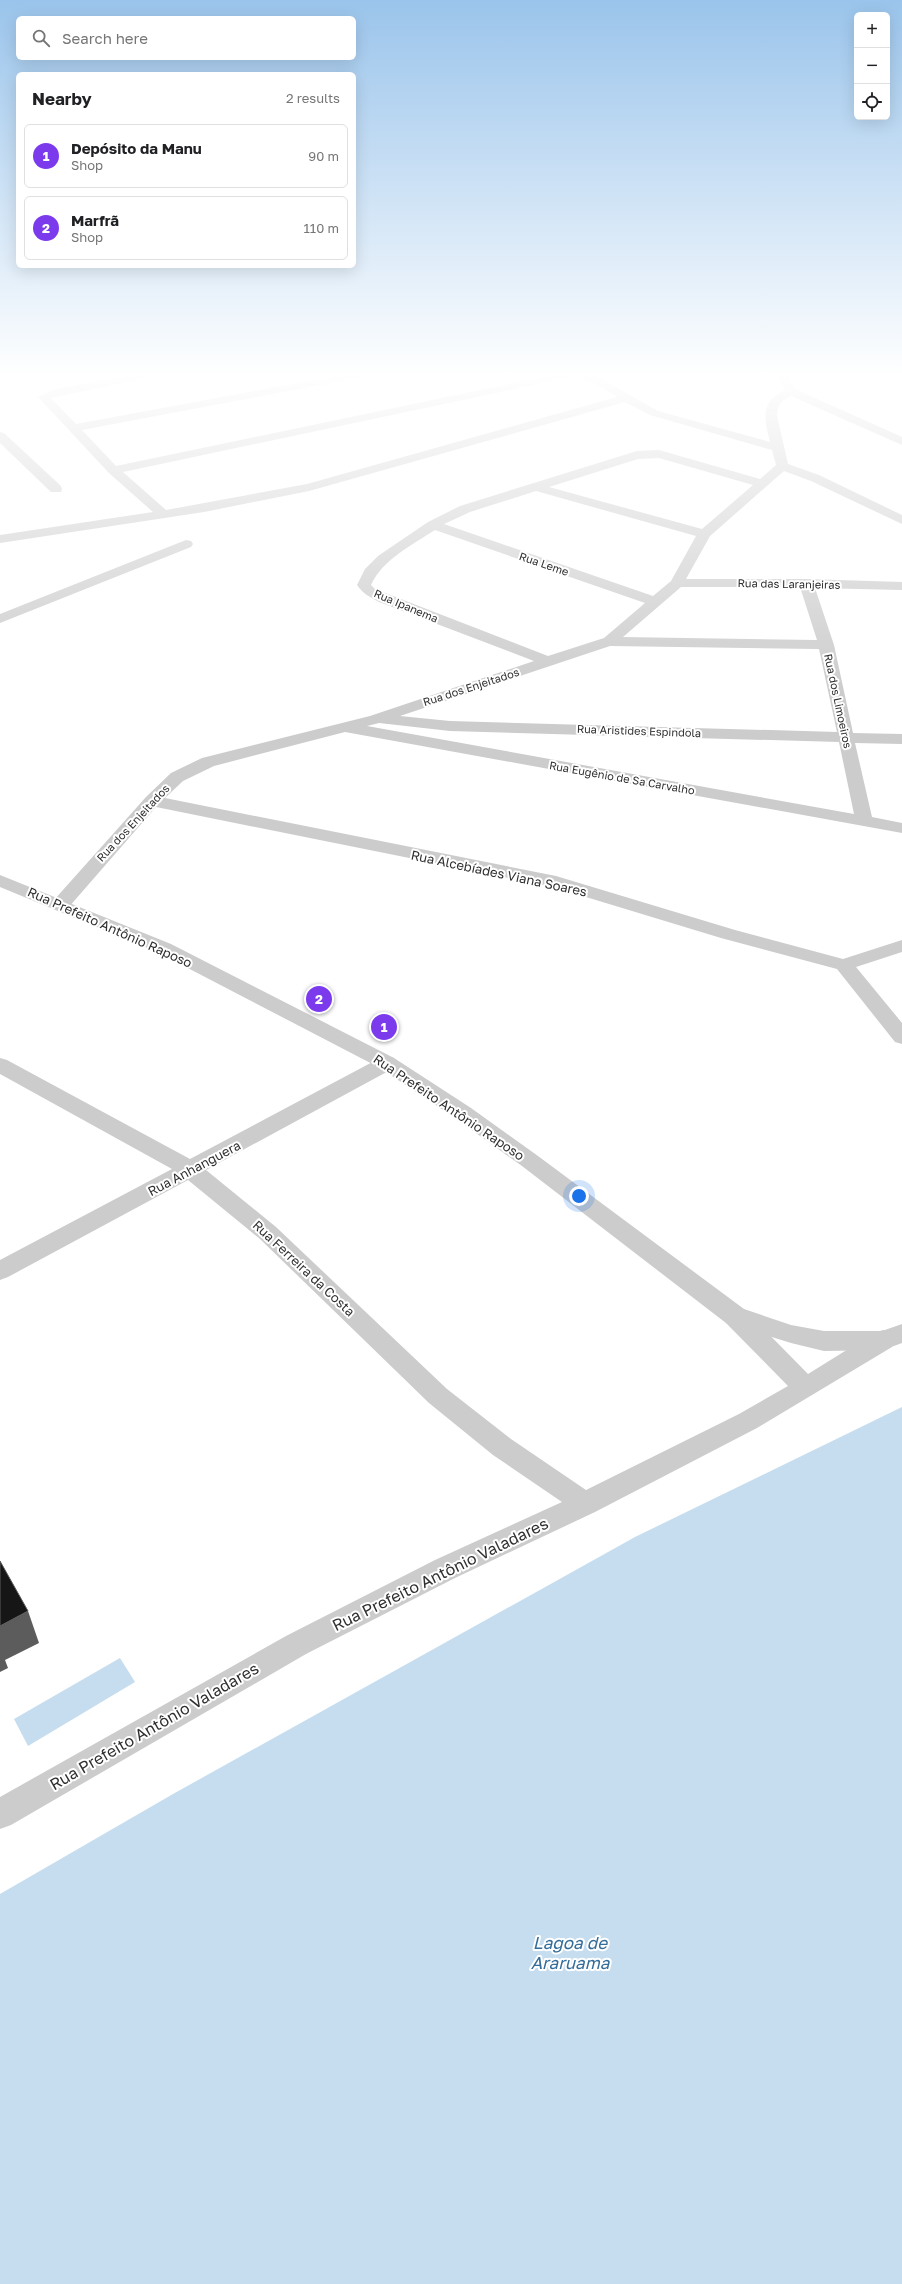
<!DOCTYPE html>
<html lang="en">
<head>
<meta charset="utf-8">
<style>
  :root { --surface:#fff; --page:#f2f2f2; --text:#202124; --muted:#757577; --line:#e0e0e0; --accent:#7c3aed }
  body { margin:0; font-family:"Golos Text",sans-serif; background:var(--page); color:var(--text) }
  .controls { position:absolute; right:12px; top:12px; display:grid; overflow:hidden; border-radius:6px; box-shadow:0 4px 16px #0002 }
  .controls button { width:36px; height:36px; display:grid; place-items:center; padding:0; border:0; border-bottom:1px solid var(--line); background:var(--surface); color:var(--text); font:20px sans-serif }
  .you { position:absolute; left:579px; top:1196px; width:14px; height:14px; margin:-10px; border:3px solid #fff; border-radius:50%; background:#1a73e8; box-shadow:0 0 0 6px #1a73e833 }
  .badge { display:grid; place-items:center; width:26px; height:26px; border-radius:50%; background:var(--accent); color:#fff; font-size:13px; font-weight:700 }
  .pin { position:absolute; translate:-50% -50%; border:2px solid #fff; box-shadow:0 1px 4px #0006 }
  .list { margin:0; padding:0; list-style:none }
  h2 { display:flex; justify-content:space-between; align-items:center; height:52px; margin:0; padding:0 16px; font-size:17px }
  h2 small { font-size:13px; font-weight:400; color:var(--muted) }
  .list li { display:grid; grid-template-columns:26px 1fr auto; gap:12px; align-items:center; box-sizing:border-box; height:64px; margin:0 8px 8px; padding:0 8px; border:1px solid var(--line); border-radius:6px }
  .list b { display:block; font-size:15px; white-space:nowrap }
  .list p { margin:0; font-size:13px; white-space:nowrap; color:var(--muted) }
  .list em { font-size:13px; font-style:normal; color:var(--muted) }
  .icon { flex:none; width:22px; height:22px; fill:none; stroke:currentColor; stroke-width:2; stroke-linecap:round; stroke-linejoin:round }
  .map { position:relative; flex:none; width:902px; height:2284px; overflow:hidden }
  .search { position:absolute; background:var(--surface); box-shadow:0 4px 16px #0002; left:16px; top:16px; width:340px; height:44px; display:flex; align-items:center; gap:10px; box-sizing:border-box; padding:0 14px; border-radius:6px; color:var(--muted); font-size:15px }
  .panel { position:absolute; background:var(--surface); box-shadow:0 4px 16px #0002; left:16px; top:72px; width:340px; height:196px; border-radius:6px }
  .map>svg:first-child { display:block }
</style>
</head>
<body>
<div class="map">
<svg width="902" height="2284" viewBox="0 0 902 2284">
  <rect width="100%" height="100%" fill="#fff"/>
  <g fill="#c5ddef">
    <polygon points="902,1407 902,2284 0,2284 0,1894 173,1794 635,1537"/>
    <polygon points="120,1658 135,1682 28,1746 14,1719"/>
  </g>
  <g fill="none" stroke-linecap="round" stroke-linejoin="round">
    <g fill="#ccc" fill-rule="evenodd">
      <path d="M130,375H151L145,378L51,398L76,424L341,375H363L357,378L82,430L116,466L552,375H572L566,378L123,472L166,510L307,484L617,397L598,385L579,377L578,375L596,376L658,411L770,442C764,418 760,402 785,390L776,375H787L795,389L902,437V445L791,396C781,401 778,404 777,416L788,464L819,475L902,515V524L811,481L784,471L710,536L686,579H806L902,582V590L815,588L834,645L853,733L902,734V744L855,743L872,817L902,823V833L345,732L214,766L183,781L165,798L556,876L735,930L843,959L902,940V952L856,967L902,1023V1044L895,1042L837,969L721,938L553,887L156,807L68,908L61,910L54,908L52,904L54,900L146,797L171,773L202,758L370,716L534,661L379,602C370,597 363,594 357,585L365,569L378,556L428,522L460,506L637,451L659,450L760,479L776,465L772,450L650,415L625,402L309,491L204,512L0,543V535L153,512L109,473L38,397L52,390ZM659,458L753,485L702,529L549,487L638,459ZM536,491L696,536L671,581L653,596L444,524L470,512ZM435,530L645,603L604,638L548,656L375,589L371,585C383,559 412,545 435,530ZM681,587H800L817,640L623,637ZM610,646L819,649L837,732L450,721L400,716ZM379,723L450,731L839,742L854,814L367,726Z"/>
      <polygon points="0,432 4,433 61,486 62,489 61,492 51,492 0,443"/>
      <polygon points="186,540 191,541 193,544 191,547 0,623 0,614"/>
      <polygon points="387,1056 394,1058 397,1063 394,1068 206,1170 276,1227 447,1389 511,1439 586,1490 739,1414 788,1386 726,1323 723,1316 726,1309 735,1307 744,1309 808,1374 874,1333 883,1330 892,1333 895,1340 892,1347 757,1428 595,1512 455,1578 306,1654 11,1825 0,1829 0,1797 286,1636 435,1560 562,1502 493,1455 429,1403 260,1239 188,1180 8,1277 0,1280 0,1260 172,1169 0,1074 0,1058 7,1060 190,1159 380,1058"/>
    </g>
    <polygon fill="#ccc" fill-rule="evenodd" points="0,875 171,944 394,1058 471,1108 538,1156 744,1309 791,1325 824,1331 882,1331 902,1324 902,1343 883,1350 824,1351 791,1343 726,1323 522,1166 455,1118 380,1068 157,952 0,887"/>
  </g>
  <polygon fill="#5c5c5c" points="28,1611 39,1643 5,1660 8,1668 0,1672 0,1626"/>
  <polygon fill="#161616" stroke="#5c5c5c" points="0,1561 28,1611 0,1626"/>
  <linearGradient id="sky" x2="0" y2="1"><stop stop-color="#9ac4eb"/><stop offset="0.54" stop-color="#fff"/><stop offset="1" stop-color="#fff" stop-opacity="0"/></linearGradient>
  <rect width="902" height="694" fill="url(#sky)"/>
  <g text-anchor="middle" stroke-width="4" stroke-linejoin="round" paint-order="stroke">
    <g font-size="11" fill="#2f2f2f" stroke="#fff">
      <text transform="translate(544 564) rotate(19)" y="4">Rua Leme</text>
      <text transform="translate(789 584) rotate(1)" y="4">Rua das Laranjeiras</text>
      <text transform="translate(406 606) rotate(23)" y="4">Rua Ipanema</text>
      <text transform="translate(471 687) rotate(-18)" y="4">Rua dos Enjeitados</text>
      <text transform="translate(838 701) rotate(78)" y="4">Rua dos Limoeiros</text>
      <text transform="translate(639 731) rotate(2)" y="4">Rua Aristides Espindola</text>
      <text transform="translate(622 778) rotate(10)" y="4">Rua Eugênio de Sa Carvalho</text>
      <text transform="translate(133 823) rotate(-47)" y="4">Rua dos Enjeitados</text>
    </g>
    <g font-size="13" fill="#2f2f2f" stroke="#fff">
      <text transform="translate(499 873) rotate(12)" y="5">Rua Alcebíades Viana Soares</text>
      <text transform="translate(110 927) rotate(24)" y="5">Rua Prefeito Antônio Raposo</text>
      <text transform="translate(449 1107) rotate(34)" y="5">Rua Prefeito Antônio Raposo</text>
      <text transform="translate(194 1168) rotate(-28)" y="5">Rua Anhanguera</text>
      <text transform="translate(304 1268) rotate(43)" y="5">Rua Ferreira da Costa</text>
    </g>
    <g font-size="16" fill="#2f2f2f" stroke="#fff">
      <text transform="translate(440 1574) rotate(-26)" y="6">Rua Prefeito Antônio Valadares</text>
      <text transform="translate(154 1726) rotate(-30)" y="6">Rua Prefeito Antônio Valadares</text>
    </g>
    <g font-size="17" font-style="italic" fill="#346d99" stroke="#fff">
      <text x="570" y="1949">Lagoa de<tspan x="570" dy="20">Araruama</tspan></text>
    </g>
  </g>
</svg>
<div class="controls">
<button>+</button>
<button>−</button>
<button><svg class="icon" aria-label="locate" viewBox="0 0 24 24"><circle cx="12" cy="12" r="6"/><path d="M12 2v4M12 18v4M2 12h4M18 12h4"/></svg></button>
</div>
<div class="you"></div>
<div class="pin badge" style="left:384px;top:1027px">1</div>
<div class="pin badge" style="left:319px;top:999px">2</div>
<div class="search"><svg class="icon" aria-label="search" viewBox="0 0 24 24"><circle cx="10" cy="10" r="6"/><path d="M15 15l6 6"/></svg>Search here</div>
<section class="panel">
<h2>Nearby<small>2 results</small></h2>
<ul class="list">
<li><span class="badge">1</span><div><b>Depósito da Manu</b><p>Shop</p></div><em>90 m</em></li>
<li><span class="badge">2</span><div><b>Marfrã</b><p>Shop</p></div><em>110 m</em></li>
</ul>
</section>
</div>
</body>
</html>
